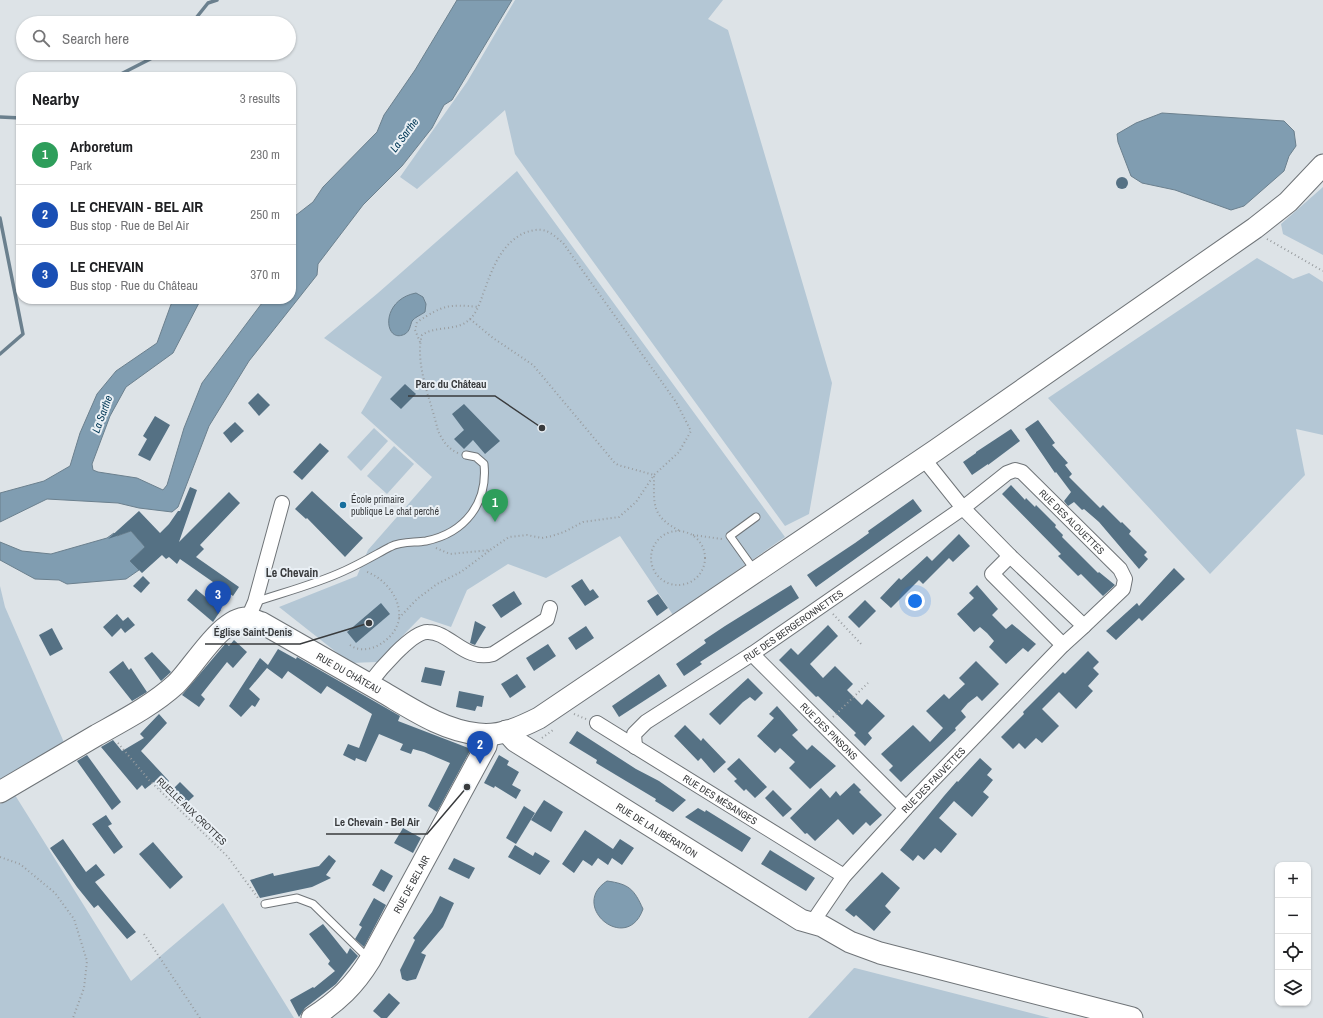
<!DOCTYPE html>
<html lang="en">
<head>
<meta charset="utf-8">
<style>
  :root { --surface:#fff; --page:#f2f2f2; --text:#202124; --muted:#757577; --line:#e0e0e0; --accent:#111827 }
  body { margin:0; font-family:"Archivo Narrow",sans-serif; background:var(--page); color:var(--text) }
  .controls { position:absolute; right:12px; bottom:12px; display:grid; overflow:hidden; border-radius:8px; box-shadow:0 1px 3px #0004 }
  .controls button { width:36px; height:36px; display:grid; place-items:center; padding:0; border:0; border-bottom:1px solid var(--line); background:var(--surface); color:var(--text); font:20px sans-serif }
  .you { position:absolute; left:915px; top:601px; width:14px; height:14px; margin:-10px; border:3px solid #fff; border-radius:50%; background:#1a73e8; box-shadow:0 0 0 6px #1a73e833 }
  .badge { display:grid; place-items:center; width:26px; height:26px; border-radius:50%; background:var(--accent); color:#fff; font-size:13px; font-weight:700 }
  .pin { position:absolute; translate:-50% -33px; filter:drop-shadow(0 1px 2px #0008) }
  .pin::after { content:''; position:absolute; top:21px; width:14px; height:12px; background:inherit; clip-path:polygon(0 0,100% 0,50% 100%) }
  .list { margin:0; padding:0; list-style:none }
  h2 { display:flex; justify-content:space-between; align-items:center; height:52px; margin:0; padding:0 16px; font-size:17px }
  h2 small { font-size:13px; font-weight:400; color:var(--muted) }
  .list li { display:grid; grid-template-columns:26px 1fr auto; gap:12px; align-items:center; box-sizing:border-box; height:60px; padding:0 16px; border-top:1px solid var(--line) }
  .list b { display:block; font-size:15px; white-space:nowrap }
  .list p { margin:0; font-size:13px; white-space:nowrap; color:var(--muted) }
  .list em { font-size:13px; font-style:normal; color:var(--muted) }
  .icon { flex:none; width:22px; height:22px; fill:none; stroke:currentColor; stroke-width:2; stroke-linecap:round; stroke-linejoin:round }
  .map { position:relative; flex:none; width:1323px; height:1018px; overflow:hidden }
  .search { position:absolute; background:var(--surface); box-shadow:0 1px 3px #0004; left:16px; top:16px; width:280px; height:44px; display:flex; align-items:center; gap:10px; box-sizing:border-box; padding:0 14px; border-radius:22px; color:var(--muted); font-size:15px }
  .panel { position:absolute; background:var(--surface); box-shadow:0 1px 3px #0004; left:16px; top:72px; width:280px; height:232px; border-radius:16px }
  .map>svg:first-child { display:block }
</style>
</head>
<body>
<div class="map">
<svg width="1323" height="1018" viewBox="0 0 1323 1018">
  <rect width="100%" height="100%" fill="#dde3e7"/>
  <g fill="#b4c7d5">
    <polygon points="515,0 723,0 708,19 728,30 832,383 809,514 785,526 515,154 505,110 417,189 400,177 467,82"/>
    <polygon points="517,171 785,537 673,615 620,536 546,578 508,564 467,590 451,627 421,617 377,662 350,663 279,607 357,576 368,550 432,477 361,413 382,377 324,338 378,293"/>
    <polygon points="1323,187 1323,255 1283,234 1281,224"/>
    <polygon points="1257,258 1293,279 1309,273 1323,282 1323,435 1296,429 1305,475 1210,574 1048,398"/>
    <polygon points="374,428 388,441 361,471 347,457"/>
    <polygon points="394,446 414,464 387,494 367,476"/>
    <polygon points="0,586 5,607 66,747 0,780"/>
    <polygon points="15,795 131,981 223,903 294,1018 0,1018 0,804"/>
    <polygon points="854,968 855,968 1050,1018 808,1018"/>
  </g>
  <g fill="#809db1" stroke="#6b808e">
    <polygon points="457,0 512,0 452,100 444,105 432,128 402,166 363,205 318,264 317,275 249,361 209,426 178,507 172,512 139,508 118,503 47,499 0,522 0,493 44,481 70,466 80,433 97,394 116,371 157,343 173,299 201,299 173,353 126,387 110,416 92,464 93,470 98,472 137,478 163,490 167,485 184,428 202,383 265,299 291,299 291,219 313,202 323,187 377,132 384,115 415,70"/>
    <polygon points="1162,113 1284,121 1294,131 1296,146 1289,156 1284,171 1244,206 1231,210 1175,190 1142,183 1131,176 1118,142 1117,134 1136,123"/>
    <path d="M416,293L423,297L426,304L425,312C421,315 415,317 412,321C410,326 410,331 405,334C384,345 379,300 416,293Z"/>
    <polygon points="131,531 145,547 130,561 139,570 126,579 67,584 59,580 35,579 0,560 0,542 22,551 51,554 107,538 114,533 117,536"/>
    <path d="M607,881C629,884 634,889 643,909C627,955 568,906 607,881Z"/>
  </g>
  <g fill="none" stroke-linecap="round" stroke-linejoin="round">
    <g stroke="#6b808e" stroke-width="3.5">
      <polyline points="192,23 208,3 217,0"/>
      <polyline points="115,77 162,53"/>
      <polyline points="0,117 21,118"/>
      <polyline points="0,218 23,334 0,354"/>
    </g>
  </g>
  <g fill="#557184">
    <circle cx="1122" cy="183" r="6"/>
    <polygon points="405,384 416,394 401,409 390,399"/>
    <polygon points="258,393 270,405 259,416 248,403"/>
    <polygon points="464,404 500,441 485,454 473,440 464,449 454,439 464,430 452,414"/>
    <polygon points="155,416 170,425 150,461 138,455 147,439 143,436"/>
    <polygon points="1038,420 1055,443 1052,445 1068,463 1065,465 1072,474 1069,477 1100,508 1103,505 1121,523 1122,522 1131,531 1129,534 1147,552 1144,555 1148,559 1139,569 1099,522 1084,509 1082,510 1074,502 1068,506 1064,501 1071,492 1056,472 1055,473 1025,429"/>
    <polygon points="235,422 244,431 231,443 223,433"/>
    <polygon points="1011,429 1020,441 988,465 988,464 972,475 963,462 976,453 976,452"/>
    <polygon points="320,443 329,451 302,480 293,472"/>
    <polygon points="1011,485 1025,500 1026,498 1035,507 1036,505 1056,525 1055,527 1063,535 1062,537 1098,573 1099,572 1115,585 1103,596 1081,574 1078,576 1058,556 1061,554 1002,494"/>
    <polygon points="190,487 197,490 179,542 229,492 240,503 200,545 204,549 196,557 239,587 233,596 180,559 177,564 169,557 166,559 162,555 142,573 130,561 145,547 131,531 108,539 139,511 160,533 169,524 178,511 180,511"/>
    <polygon points="312,491 363,538 345,557 307,518 306,519 295,509"/>
    <polygon points="913,499 922,511 816,587 807,575 855,543 869,533 868,531"/>
    <polygon points="959,534 970,546 953,562 949,558 923,584 919,580 891,608 880,598 899,578 901,580 927,556 932,561"/>
    <polygon points="1174,568 1185,579 1142,621 1139,618 1116,640 1106,631 1137,603 1139,606"/>
    <polygon points="143,576 150,583 141,593 133,586"/>
    <polygon points="582,579 590,591 593,589 599,597 585,606 571,586"/>
    <polygon points="791,585 799,598 700,662 702,664 684,676 676,664 706,643 704,640 725,626"/>
    <polygon points="977,585 998,609 992,615 1006,629 1012,624 1036,644 1028,652 1023,648 1006,664 989,647 994,641 987,633 980,627 974,632 957,614 974,598 969,593"/>
    <polygon points="196,589 221,610 213,622 187,600"/>
    <polygon points="514,591 522,604 501,618 492,605"/>
    <polygon points="658,594 668,608 657,616 647,601"/>
    <polygon points="865,600 876,611 859,628 848,617"/>
    <polygon points="381,603 390,614 356,643 347,632"/>
    <polygon points="117,614 123,621 128,617 135,625 125,633 121,628 112,637 103,627"/>
    <polygon points="475,621 486,627 475,645 470,643"/>
    <polygon points="828,625 838,636 810,664 823,678 835,666 853,684 847,690 862,705 867,699 885,716 868,733 872,738 865,746 854,735 856,733 818,696 816,697 779,660 791,648 798,655"/>
    <polygon points="586,626 594,638 576,650 568,638"/>
    <polygon points="52,628 63,649 50,656 39,635"/>
    <polygon points="234,640 247,652 233,668 227,662 201,695 205,699 199,707 182,695 226,643 229,646"/>
    <polygon points="548,644 556,656 534,671 526,658"/>
    <polygon points="278,649 296,659 297,657 400,716 398,721 471,749 437,812 428,806 450,763 424,752 413,749 411,754 400,750 403,744 379,734 366,762 356,758 355,761 343,755 348,744 359,748 372,714 327,686 321,694 288,671 282,679 267,668 249,689 260,699 255,707 252,705 241,717 229,706 260,658 268,665"/>
    <polygon points="1088,651 1099,662 1093,668 1099,674 1088,686 1093,691 1076,709 1059,692 1042,709 1059,726 1042,743 1036,738 1025,749 1019,743 1013,749 1001,737 1024,714 1023,712 1063,672 1065,674"/>
    <polygon points="152,652 171,672 161,681 144,658"/>
    <polygon points="123,661 129,670 131,668 147,692 132,701 109,672"/>
    <polygon points="976,661 999,684 982,701 977,696 968,703 961,711 966,717 955,728 956,730 901,782 889,770 893,766 881,754 913,725 930,742 943,728 926,711 944,694 949,699 965,684 959,678"/>
    <polygon points="425,667 445,671 441,686 421,682"/>
    <polygon points="517,674 526,687 510,698 501,684"/>
    <polygon points="659,674 667,686 619,717 612,706"/>
    <polygon points="748,678 763,693 755,701 750,697 743,702 720,725 709,714"/>
    <polygon points="459,691 484,696 482,707 477,706 475,711 456,707"/>
    <polygon points="777,706 798,730 792,735 807,750 812,745 836,766 810,789 789,768 795,762 780,748 775,753 757,736 774,718 769,714"/>
    <polygon points="159,714 167,723 141,751 169,781 161,790 154,782 145,789 142,785 137,790 101,747 113,740 122,751 144,738 140,734"/>
    <polygon points="685,725 701,741 703,738 726,762 714,773 701,758 698,761 674,736"/>
    <polygon points="577,731 636,769 659,781 686,800 673,812 655,801 656,799 596,763 597,760 569,743"/>
    <polygon points="87,755 121,802 112,810 77,761"/>
    <polygon points="499,755 509,761 507,765 519,772 512,785 521,790 516,799 495,786 494,788 484,783"/>
    <polygon points="739,758 767,787 755,798 746,789 744,791 734,781 737,779 727,769"/>
    <polygon points="980,758 992,769 987,775 993,780 983,792 989,797 972,817 954,801 939,818 957,834 941,853 935,848 924,860 918,855 913,861 900,850 944,796 957,781 958,782"/>
    <polygon points="180,782 194,796 182,807 169,793"/>
    <polygon points="854,783 861,790 859,792 882,815 870,826 866,822 853,835 838,819 815,841 807,833 805,834 790,818 821,788 830,798 836,791 840,796"/>
    <polygon points="773,790 792,809 783,817 765,798"/>
    <polygon points="544,800 563,812 551,832 531,820"/>
    <polygon points="524,806 535,813 516,844 506,838"/>
    <polygon points="698,808 705,812 706,810 751,838 742,852 685,817"/>
    <polygon points="106,815 112,824 108,826 123,847 114,854 92,824"/>
    <polygon points="403,828 421,838 413,853 394,843"/>
    <polygon points="585,830 613,849 620,839 634,848 622,865 612,858 608,865 598,858 592,866 583,860 574,873 562,864"/>
    <polygon points="63,839 86,872 96,864 105,875 95,882 136,932 127,939 98,905 94,908 77,887 50,848"/>
    <polygon points="153,842 183,877 170,889 139,854"/>
    <polygon points="515,845 533,856 535,852 550,861 540,875 508,857"/>
    <polygon points="770,850 815,878 806,891 761,864"/>
    <polygon points="329,855 336,861 326,875 331,878 312,887 260,898 250,880 273,873 274,876 319,866"/>
    <polygon points="454,858 475,868 469,879 448,869"/>
    <polygon points="381,869 393,876 384,892 372,885"/>
    <polygon points="882,872 900,888 885,906 891,912 874,931 856,915 854,917 845,910"/>
    <polygon points="440,896 454,903 443,927 421,953 426,955 416,979 407,981 402,979 400,970 415,940 413,938 432,912"/>
    <polygon points="374,898 386,905 364,947 355,939 362,927 359,925"/>
    <polygon points="323,924 347,954 350,948 358,956 336,984 305,1008 299,1017 290,1000 313,987 314,988 335,971 328,964 330,961 309,934"/>
    <polygon points="389,993 400,1003 387,1018 381,1018 373,1011"/>
  </g>
  <g fill="none" stroke-linecap="round" stroke-linejoin="round">
    <defs>
      <g id="lane">
        <polyline points="755,571 730,536 756,517"/>
        <path d="M255,602C285,592 316,584 344,571C360,564 375,555 390,547C402,541 414,543 426,541C465,533 488,503 484,464L476,457L466,455"/>
        <polyline points="265,904 297,898 313,904 369,959"/>
      </g>
      <g id="street">
        <polyline points="1010,556 992,574 1063,645"/>
        <polyline points="248,618 255,602 282,503"/>
        <path id="s1" d="M752,654L906,808"/>
        <path d="M369,684C378,672 412,631 428,632C450,632 465,662 493,654L547,619L550,608"/>
        <path id="s2" d="M597,723L844,876"/>
        <path id="s3" d="M635,747L634,734L646,722L752,654L963,508L1007,473L1015,470L1022,472L1120,569L1125,579L1123,589L1084,626"/>
        <path id="s4" d="M812,923L844,876L906,808L1063,645L1084,626L1010,556L963,508L923,458"/>
      </g>
      <g id="secondary">
        <path id="s5" d="M506,731L515,741L801,920L822,926L850,942L880,953L1132,1018"/>
        <path id="s6" d="M0,792C32,773 65,754 97,735C124,720 153,705 176,684C193,668 222,616 248,618C252,619 258,622 262,623C302,646 342,669 381,691C412,709 442,730 478,734C500,737 521,727 539,718L936,450L1255,228L1288,202L1323,165"/>
        <path id="s7" d="M312,1018C338,1001 354,986 370,960L486,746L488,735"/>
      </g>
    </defs>
    <use href="#lane" stroke="#6f7478" stroke-width="9"/>
    <use href="#street" stroke="#6f7478" stroke-width="16"/>
    <use href="#secondary" stroke="#6f7478" stroke-width="23"/>
    <g stroke="#999da0" stroke-width="2" stroke-dasharray="1 3" stroke-linecap="butt">
      <polyline points="1267,239 1323,271"/>
      <path d="M470,319L493,338L533,365L614,462L618,465L654,475C654,505 651,516 680,531"/>
      <path d="M420,342L415,330L417,322C444,305 447,304 479,307"/>
      <circle cx="678" cy="558" r="27"/>
      <polyline points="693,535 722,539"/>
      <path d="M436,548L450,554L490,550L509,537L527,535L542,538L552,536L564,532L583,522L619,517L636,502L654,475L679,452L691,431L676,402L563,243C558,239 552,233 546,231C539,228 528,231 522,234C499,247 492,270 483,294C480,303 477,312 470,319C457,332 436,325 422,335C414,364 432,403 438,431C443,441 448,449 458,453"/>
      <polyline points="833,614 863,646"/>
      <polyline points="399,618 417,599 437,584 461,572 489,551"/>
      <path d="M350,645C367,658 397,639 399,618C401,597 384,578 365,571"/>
      <polyline points="574,714 586,719"/>
      <polyline points="833,717 868,683"/>
      <polyline points="542,738 553,730"/>
      <polyline points="118,743 149,780 228,857 258,898"/>
      <polyline points="0,857 20,864 55,893 74,919 87,961 84,988 73,1018"/>
      <polyline points="144,934 200,1018"/>
    </g>
    <use href="#lane" stroke="#fff" stroke-width="7"/>
    <use href="#street" stroke="#fff" stroke-width="14"/>
    <use href="#secondary" stroke="#fff" stroke-width="21"/>
  </g>
  <circle fill="#176f9e" stroke="#eaf0f5" stroke-width="1.5" cx="343" cy="505" r="4"/>
  <g text-anchor="middle" stroke-width="4" stroke-linejoin="round" paint-order="stroke">
    <g font-size="10" fill="#393b3d" stroke="#eaf0f5" text-anchor="start">
      <text x="351" y="503">École primaire<tspan x="351" dy="12">publique Le chat perché</tspan></text>
    </g>
    <g font-size="10" fill="#393b3d" stroke="#eaf0f5">
      <text dy="4" stroke="none"><textPath href="#s3" startOffset="555">RUE DES ALOUETTES</textPath></text>
      <text dy="4" stroke="none"><textPath href="#s3" startOffset="206">RUE DES BERGERONNETTES</textPath></text>
      <text dy="4" stroke="none"><textPath href="#s6" startOffset="422">RUE DU CHÂTEAU</textPath></text>
      <text dy="4" stroke="none"><textPath href="#s1" startOffset="109">RUE DES PINSONS</textPath></text>
      <text dy="4" stroke="none"><textPath href="#s4" startOffset="188">RUE DES FAUVETTES</textPath></text>
      <text dy="4" stroke="none"><textPath href="#s2" startOffset="145">RUE DES MÉSANGES</textPath></text>
      <text transform="translate(192 811) rotate(44)" y="4">RUELLE AUX CROTTES</text>
      <text dy="4" stroke="none"><textPath href="#s5" startOffset="181">RUE DE LA LIBÉRATION</textPath></text>
      <text dy="4" stroke="none"><textPath href="#s7" startOffset="169">RUE DE BEL AIR</textPath></text>
    </g>
    <g font-size="11" font-style="italic" fill="#003856" stroke="#eaf0f5">
      <text transform="translate(404 135) rotate(-53)" y="4">La Sarthe</text>
      <text transform="translate(102 414) rotate(-70)" y="4">La Sarthe</text>
    </g>
    <g font-size="12" font-weight="bold" fill="#393b3d" stroke="#eaf0f5">
      <text x="292" y="577">Le Chevain</text>
    </g>
  </g>
  <path fill="none" stroke="#393b3d" stroke-width="1.5" d="M542 428L495 396H408M369 623L300 644H205M467 787L427 834H326"/>
  <g fill="#393b3d" stroke="#eaf0f5" stroke-width="1.5">
    <circle cx="542" cy="428" r="4"/>
    <circle cx="369" cy="623" r="4"/>
    <circle cx="467" cy="787" r="4"/>
  </g>
  <g font-size="11" text-anchor="middle" font-weight="bold" fill="#393b3d" stroke="#eaf0f5" stroke-width="4" stroke-linejoin="round" paint-order="stroke">
    <text x="451" y="388">Parc du Château</text>
    <text x="253" y="636">Église Saint-Denis</text>
    <text x="377" y="826">Le Chevain - Bel Air</text>
  </g>
</svg>
<div class="controls">
<button>+</button>
<button>−</button>
<button><svg class="icon" aria-label="locate" viewBox="0 0 24 24"><circle cx="12" cy="12" r="6"/><path d="M12 2v4M12 18v4M2 12h4M18 12h4"/></svg></button>
<button><svg class="icon" aria-label="layers" viewBox="0 0 24 24"><path d="M12 4l9 5-9 5-9-5zM3 14l9 5 9-5"/></svg></button>
</div>
<div class="you"></div>
<div class="pin badge" style="left:495px;top:522px;background:#2e9e5b">1</div>
<div class="pin badge" style="left:480px;top:764px;background:#1a4fb4">2</div>
<div class="pin badge" style="left:218px;top:614px;background:#1a4fb4">3</div>
<div class="search"><svg class="icon" aria-label="search" viewBox="0 0 24 24"><circle cx="10" cy="10" r="6"/><path d="M15 15l6 6"/></svg>Search here</div>
<section class="panel">
<h2>Nearby<small>3 results</small></h2>
<ul class="list">
<li><span class="badge" style="background:#2e9e5b">1</span><div><b>Arboretum</b><p>Park</p></div><em>230 m</em></li>
<li><span class="badge" style="background:#1a4fb4">2</span><div><b>LE CHEVAIN - BEL AIR</b><p>Bus stop · Rue de Bel Air</p></div><em>250 m</em></li>
<li><span class="badge" style="background:#1a4fb4">3</span><div><b>LE CHEVAIN</b><p>Bus stop · Rue du Château</p></div><em>370 m</em></li>
</ul>
</section>
</div>
</body>
</html>
